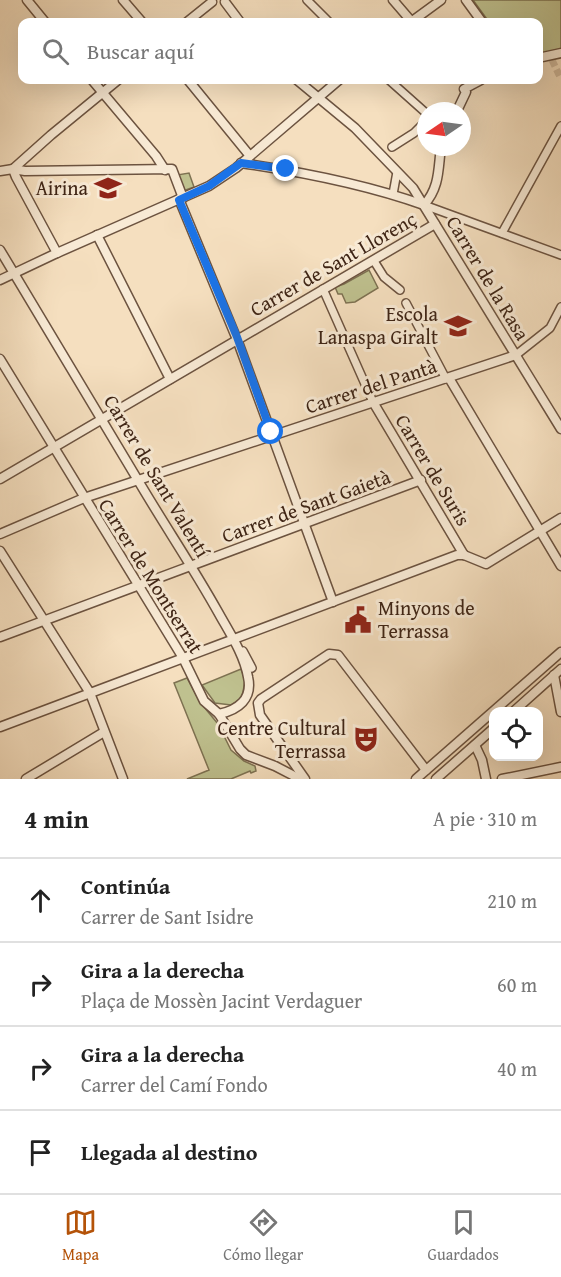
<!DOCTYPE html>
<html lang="es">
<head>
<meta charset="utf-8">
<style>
  :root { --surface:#fff; --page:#f2f2f2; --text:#222; --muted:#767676; --line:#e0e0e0; --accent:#b45309 }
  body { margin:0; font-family:"Gentium Book Plus",serif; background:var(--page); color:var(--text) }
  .controls { position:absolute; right:18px; bottom:18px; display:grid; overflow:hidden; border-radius:12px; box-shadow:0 6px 24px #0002 }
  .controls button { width:54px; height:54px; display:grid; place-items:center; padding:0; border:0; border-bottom:2px solid var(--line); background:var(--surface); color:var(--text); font:30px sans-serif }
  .compass { position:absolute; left:417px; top:102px; width:54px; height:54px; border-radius:50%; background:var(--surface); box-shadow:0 6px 24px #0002; rotate:257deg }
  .stop { position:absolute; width:18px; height:18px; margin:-14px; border:4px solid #1a73e8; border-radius:50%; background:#fff }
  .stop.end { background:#1a73e8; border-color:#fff; box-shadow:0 2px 6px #0008 }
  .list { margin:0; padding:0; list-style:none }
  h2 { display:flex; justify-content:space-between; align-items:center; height:78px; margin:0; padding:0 24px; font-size:26px }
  h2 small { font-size:20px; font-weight:400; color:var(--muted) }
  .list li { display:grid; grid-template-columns:39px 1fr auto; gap:18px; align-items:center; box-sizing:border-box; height:84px; padding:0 24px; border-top:2px solid var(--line) }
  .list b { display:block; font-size:22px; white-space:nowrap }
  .list p { margin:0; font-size:20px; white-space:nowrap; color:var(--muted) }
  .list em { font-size:20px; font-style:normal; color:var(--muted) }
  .icon { flex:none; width:33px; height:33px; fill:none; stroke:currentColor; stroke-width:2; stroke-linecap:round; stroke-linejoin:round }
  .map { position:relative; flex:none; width:561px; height:779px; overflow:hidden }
  .search { position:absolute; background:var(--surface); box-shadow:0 6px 24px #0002; left:18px; right:18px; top:18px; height:66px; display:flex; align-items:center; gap:15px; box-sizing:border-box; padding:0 21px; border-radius:12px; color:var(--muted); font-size:22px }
  .sheet { height:414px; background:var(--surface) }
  nav { display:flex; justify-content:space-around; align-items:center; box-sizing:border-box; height:84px; border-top:2px solid var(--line); background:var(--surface); font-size:16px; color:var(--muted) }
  nav a { display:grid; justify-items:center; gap:3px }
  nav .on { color:var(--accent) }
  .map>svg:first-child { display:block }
</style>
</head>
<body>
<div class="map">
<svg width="561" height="779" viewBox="0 0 561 779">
  <rect width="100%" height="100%" fill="#f5dfbf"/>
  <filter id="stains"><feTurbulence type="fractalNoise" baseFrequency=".00333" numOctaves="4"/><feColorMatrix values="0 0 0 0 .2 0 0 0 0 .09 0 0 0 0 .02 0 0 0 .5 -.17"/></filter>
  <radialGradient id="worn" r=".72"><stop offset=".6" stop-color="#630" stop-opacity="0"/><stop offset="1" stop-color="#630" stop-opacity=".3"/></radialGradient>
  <g fill="#bfc18f" stroke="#7e7252" stroke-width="1.5">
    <polygon points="473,0 561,0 561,49 539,54 538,22 489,22"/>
    <polygon points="189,173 194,187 183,191 177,175"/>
    <polygon points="369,270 378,288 355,302 346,303 342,294 338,294 335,287 344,284"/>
    <polygon points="241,669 245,680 242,698 231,705 215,703 202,685"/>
    <polygon points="187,678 200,702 218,724 231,750 244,761 255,766 256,771 251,773 250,771 231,779 187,779 209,770 174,683"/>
  </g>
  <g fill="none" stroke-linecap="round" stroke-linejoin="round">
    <polyline stroke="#d0ba9d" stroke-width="7" stroke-dasharray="7 3.5" stroke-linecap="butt" points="552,60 561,79"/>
    <defs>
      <g id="pedestrian">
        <polyline points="307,0 329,22"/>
        <polyline points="389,80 426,113"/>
        <polyline points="392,147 414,133 426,121"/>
        <polyline points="393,194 397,172"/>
        <polyline points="424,205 561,255"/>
        <polyline points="502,233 561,126"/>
        <polyline points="374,261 384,277 400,290"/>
        <polyline points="323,289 373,402"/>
        <polyline points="406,303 446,379"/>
        <polyline points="516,355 550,328 561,307"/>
        <polyline points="243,651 252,668"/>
      </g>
      <g id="minor">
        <polyline points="27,0 45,22"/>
        <polyline points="123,0 142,22"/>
        <polyline points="393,0 412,22"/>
        <polyline points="466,0 482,22"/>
        <polyline points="225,2 240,22"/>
        <polyline points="187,22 212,2"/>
        <polyline points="411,22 441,0"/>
        <polyline points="538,58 561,53"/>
        <polyline points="92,80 156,156 165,170"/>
        <polyline points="188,80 250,156"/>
        <polyline points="297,80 355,128 413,188 561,429"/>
        <polyline points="457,111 466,92 464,89 481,80"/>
        <path d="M241,163C303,172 365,184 424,205"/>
        <polyline points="13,169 51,135 118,80"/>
        <polyline points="13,169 16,177 57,253"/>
        <polyline points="0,171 13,169 25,171 172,169 183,198"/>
        <polyline points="179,199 238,342 333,602"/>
        <path d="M424,205C440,187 438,169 441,147"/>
        <polyline points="97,235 170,379"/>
        <path d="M0,250C48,329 95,408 142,487C167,529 194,569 218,612C229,632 244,654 248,677C253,699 238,710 219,714"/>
        <polyline points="0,280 57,253 209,186 236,168 339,80"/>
        <polyline points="0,359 183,658 204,701 219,714 240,749 246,755 275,766 300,779"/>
        <polyline points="449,378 561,566"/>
        <polyline points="373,402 464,555"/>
        <polyline points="0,479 435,224"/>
        <polyline points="0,534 84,498 516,355"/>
        <polyline points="0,551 90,693 123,779"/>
        <polyline points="464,555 486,564 561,518"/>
        <polyline points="0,637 421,480"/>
        <polyline points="554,675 561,712"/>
        <polyline points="513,712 561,669"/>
        <polyline points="0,727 457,555 464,555"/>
        <polyline points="475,745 482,760 486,779"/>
        <polyline points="26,779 104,732"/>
        <polyline points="305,779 260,715 258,703 261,699 329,654 338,655 426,770"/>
        <polyline points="416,779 561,652"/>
        <polyline points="436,779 494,728"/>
        <polyline points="502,779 561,767"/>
      </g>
    </defs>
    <use href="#pedestrian" stroke="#6c5340" stroke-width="10"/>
    <use href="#minor" stroke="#6c5340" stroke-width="11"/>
    <use href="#pedestrian" stroke="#f8ead5" stroke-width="7"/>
    <use href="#minor" stroke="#f8ead5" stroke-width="8"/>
  </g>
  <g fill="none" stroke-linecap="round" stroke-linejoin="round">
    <polyline stroke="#1a73e8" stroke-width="8" points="271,432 237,337 179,200 209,186 241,163 286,169"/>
  </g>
  <defs>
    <symbol id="school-bare" viewBox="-9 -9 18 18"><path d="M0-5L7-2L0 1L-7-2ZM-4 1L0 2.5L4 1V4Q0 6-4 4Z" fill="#8f2418" stroke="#f8ead5" stroke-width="2.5" paint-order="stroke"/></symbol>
    <symbol id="civic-bare" viewBox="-9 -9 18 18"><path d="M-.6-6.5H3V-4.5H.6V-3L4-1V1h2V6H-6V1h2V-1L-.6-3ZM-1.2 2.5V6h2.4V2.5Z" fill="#8f2418" stroke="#f8ead5" stroke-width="2.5" paint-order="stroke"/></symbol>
    <symbol id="theatre-bare" viewBox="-9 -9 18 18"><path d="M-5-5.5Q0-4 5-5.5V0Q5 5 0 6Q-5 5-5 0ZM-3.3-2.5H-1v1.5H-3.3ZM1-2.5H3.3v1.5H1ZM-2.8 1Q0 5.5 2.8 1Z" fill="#8f2418" stroke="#f8ead5" stroke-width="2.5" paint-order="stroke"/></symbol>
  </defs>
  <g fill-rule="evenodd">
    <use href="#school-bare" x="89" y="169" width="38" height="38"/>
    <use href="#school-bare" x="439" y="307" width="38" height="38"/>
    <use href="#civic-bare" x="339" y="601" width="38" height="38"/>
    <use href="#theatre-bare" x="347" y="720" width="38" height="38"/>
  </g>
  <g text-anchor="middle" stroke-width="6" stroke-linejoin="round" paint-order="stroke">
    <g font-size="20" fill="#3e2415" stroke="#f8ead5" text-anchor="end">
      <text x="88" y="195">Airina</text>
      <text x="438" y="321">Escola<tspan x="438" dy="23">Lanaspa Giralt</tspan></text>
      <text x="378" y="615" text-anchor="start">Minyons de<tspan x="378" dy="23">Terrassa</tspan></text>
      <text x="346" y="735">Centre Cultural<tspan x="346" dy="23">Terrassa</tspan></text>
    </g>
    <g font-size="20" fill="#3e2415" stroke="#f8ead5">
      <text transform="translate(333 264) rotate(-30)" y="7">Carrer de Sant Llorenç</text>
      <text transform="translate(488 278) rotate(59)" y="7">Carrer de la Rasa</text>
      <text transform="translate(371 386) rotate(-18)" y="7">Carrer del Pantà</text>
      <text transform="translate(433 470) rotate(59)" y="7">Carrer de Suris</text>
      <text transform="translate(157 476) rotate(59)" y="7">Carrer de Sant Valentí</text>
      <text transform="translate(306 506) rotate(-20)" y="7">Carrer de Sant Gaietà</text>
      <text transform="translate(151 576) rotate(58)" y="7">Carrer de Montserrat</text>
    </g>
  </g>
  <rect width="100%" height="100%" filter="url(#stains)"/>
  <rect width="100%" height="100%" fill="url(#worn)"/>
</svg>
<div class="controls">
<button><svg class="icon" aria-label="locate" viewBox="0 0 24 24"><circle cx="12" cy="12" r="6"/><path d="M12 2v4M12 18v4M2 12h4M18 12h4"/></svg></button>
</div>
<svg class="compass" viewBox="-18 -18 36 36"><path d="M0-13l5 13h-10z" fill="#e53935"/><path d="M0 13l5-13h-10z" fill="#767676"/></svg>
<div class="stop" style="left:271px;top:432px"></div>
<div class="stop end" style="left:286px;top:169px"></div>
<div class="search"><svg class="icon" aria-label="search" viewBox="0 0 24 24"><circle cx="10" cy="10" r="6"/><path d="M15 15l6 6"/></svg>Buscar aquí</div>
</div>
<section class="sheet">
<h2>4 min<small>A pie · 310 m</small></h2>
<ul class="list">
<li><svg class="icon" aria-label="ahead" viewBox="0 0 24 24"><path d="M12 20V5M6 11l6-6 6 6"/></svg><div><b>Continúa</b><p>Carrer de Sant Isidre</p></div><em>210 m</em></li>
<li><svg class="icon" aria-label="right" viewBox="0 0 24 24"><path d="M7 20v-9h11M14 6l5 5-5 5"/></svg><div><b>Gira a la derecha</b><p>Plaça de Mossèn Jacint Verdaguer</p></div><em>60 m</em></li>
<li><svg class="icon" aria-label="right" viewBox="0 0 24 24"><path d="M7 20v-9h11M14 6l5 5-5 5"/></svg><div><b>Gira a la derecha</b><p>Carrer del Camí Fondo</p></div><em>40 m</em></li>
<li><svg class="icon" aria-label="arrive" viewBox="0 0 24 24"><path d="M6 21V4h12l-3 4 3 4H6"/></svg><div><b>Llegada al destino</b></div></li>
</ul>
</section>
<nav>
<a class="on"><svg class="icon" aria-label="map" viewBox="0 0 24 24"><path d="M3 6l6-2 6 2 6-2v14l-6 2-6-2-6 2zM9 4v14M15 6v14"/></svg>Mapa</a>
<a><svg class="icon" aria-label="directions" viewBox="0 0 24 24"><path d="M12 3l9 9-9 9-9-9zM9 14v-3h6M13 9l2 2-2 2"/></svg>Cómo llegar</a>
<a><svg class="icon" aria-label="saved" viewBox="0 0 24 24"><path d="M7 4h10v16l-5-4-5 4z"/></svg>Guardados</a>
</nav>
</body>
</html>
